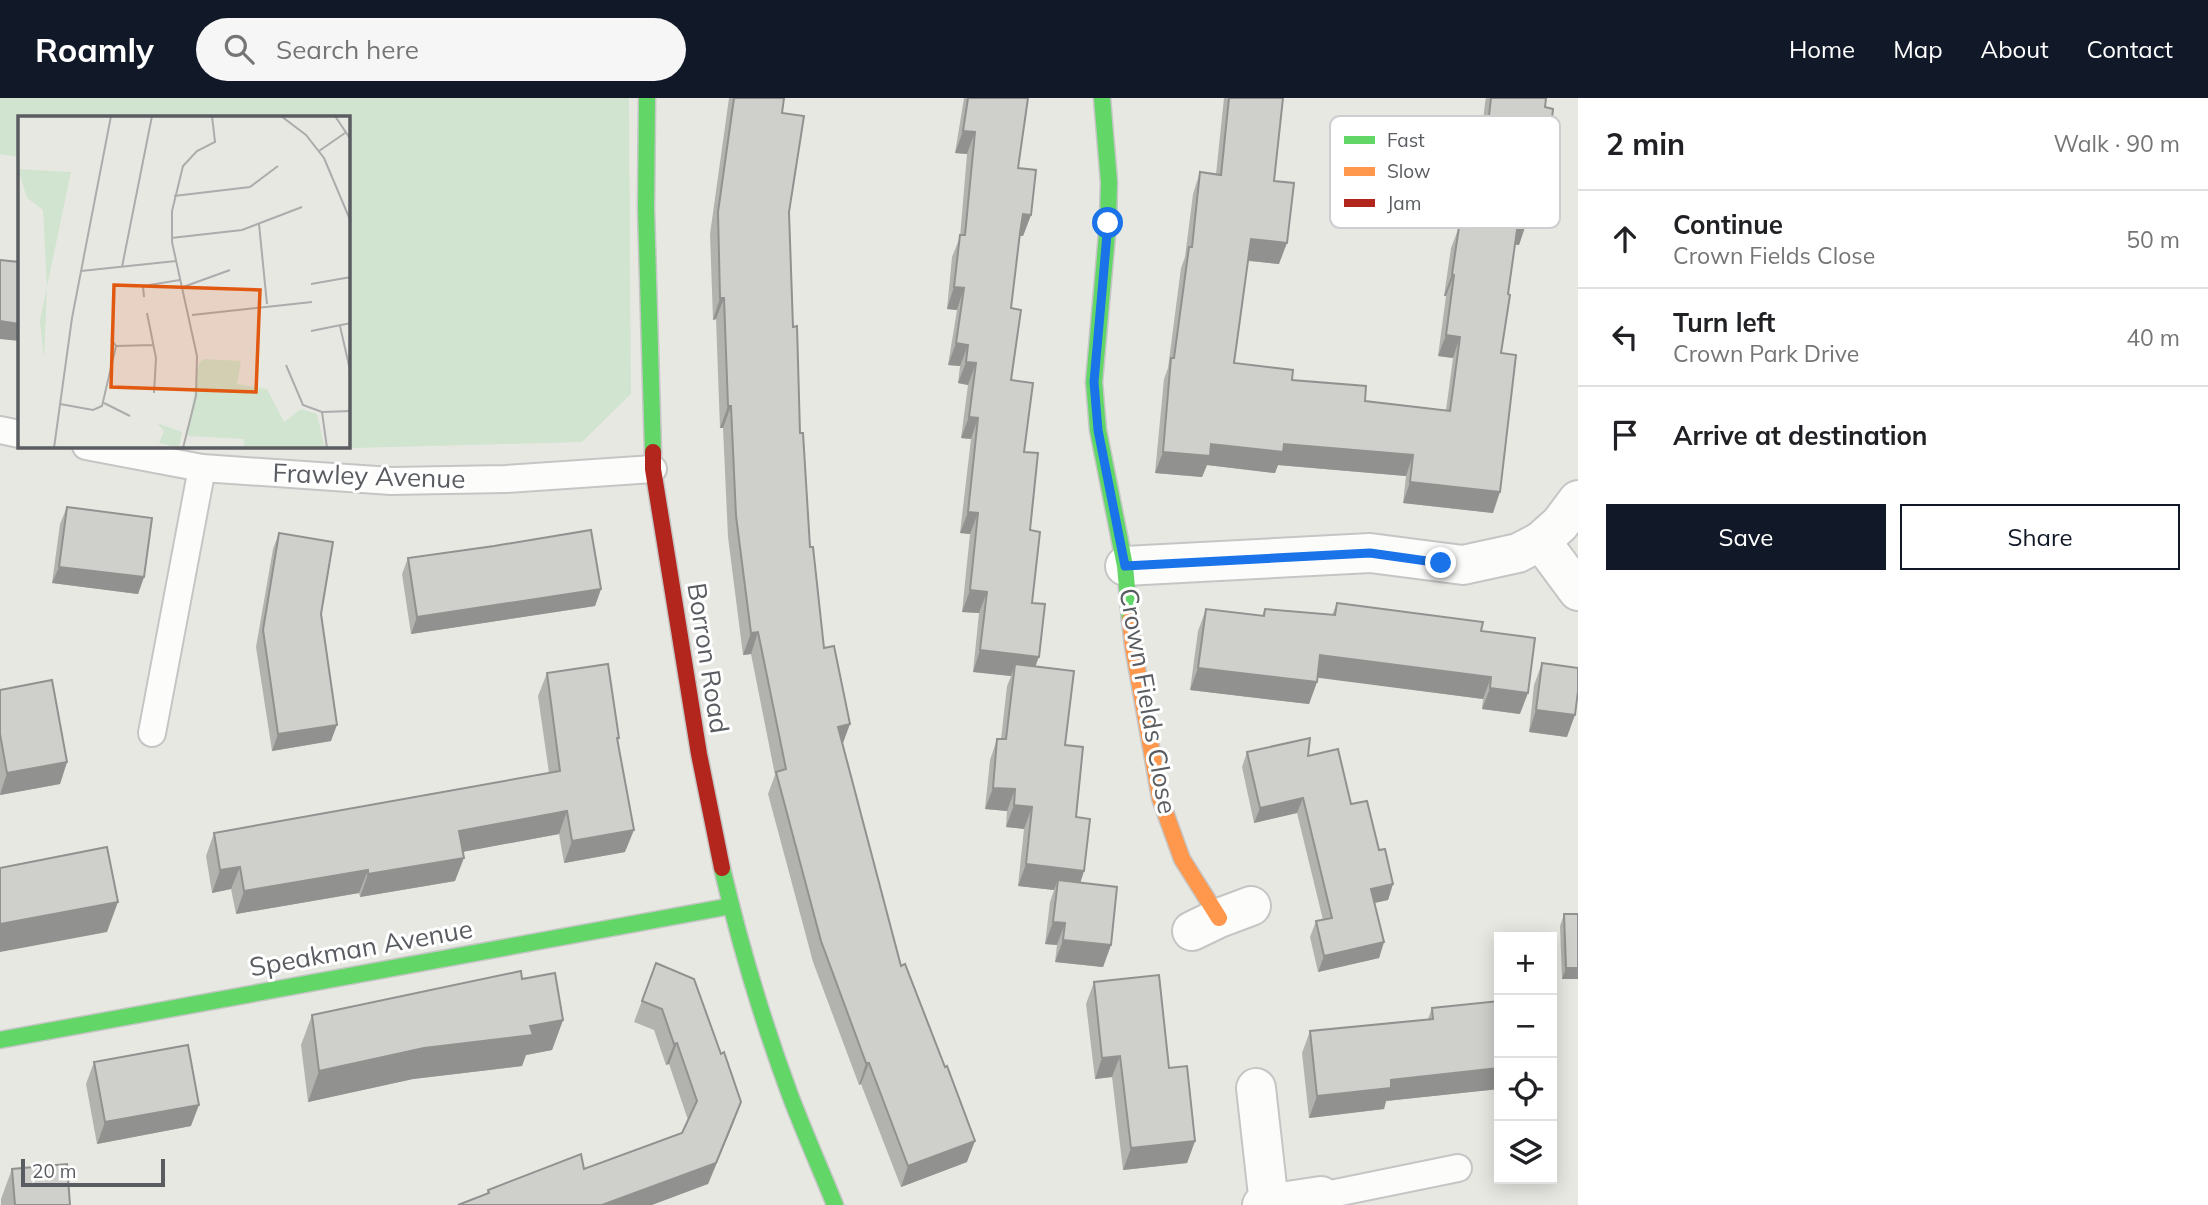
<!DOCTYPE html>
<html lang="en">
<head>
<meta charset="utf-8">
<style>
  :root { --surface:#fff; --page:#f6f6f6; --text:#202124; --muted:#757577; --line:#e0e0e0; --accent:#111827 }
  body { margin:0; font-family:Mulish,sans-serif; background:var(--page); color:var(--text) }
  .controls { position:absolute; right:21px; bottom:21px; display:grid; overflow:hidden; border-radius:0px; box-shadow:0 4px 18px #0003 }
  .controls button { width:63px; height:63px; display:grid; place-items:center; padding:0; border:0; border-bottom:2px solid var(--line); background:var(--surface); color:var(--text); font:35px sans-serif }
  .scale { position:absolute; left:21px; bottom:18px; width:144px; box-sizing:border-box; padding-left:7px; border:4px solid #595c60; border-top:0; font-size:19px; line-height:24px; white-space:nowrap; color:#595c60; -webkit-text-stroke:5px #fff; paint-order:stroke }
  .stop { position:absolute; width:21px; height:21px; margin:-16px; border:5px solid #1a73e8; border-radius:50%; background:#fff }
  .stop.end { background:#1a73e8; border-color:#fff; box-shadow:0 2px 7px #0008 }
  .list { margin:0; padding:0; list-style:none }
  h2 { display:flex; justify-content:space-between; align-items:center; height:91px; margin:0; padding:0 28px; font-size:30px }
  h2 small { font-size:23px; font-weight:400; color:var(--muted) }
  .list li { display:grid; grid-template-columns:46px 1fr auto; gap:21px; align-items:center; box-sizing:border-box; height:98px; padding:0 28px; border-top:2px solid var(--line) }
  .list b { display:block; font-size:26px; white-space:nowrap }
  .list p { margin:0; font-size:23px; white-space:nowrap; color:var(--muted) }
  .list em { font-size:23px; font-style:normal; color:var(--muted) }
  .actions { display:flex; gap:14px; padding:21px 28px }
  .actions a { flex:1; padding:16px 0; border:2px solid var(--accent); border-radius:0px; text-align:center; font-size:24px; color:var(--accent) }
  .actions .main { background:var(--accent); color:#fff }
  .icon { flex:none; width:38px; height:38px; fill:none; stroke:currentColor; stroke-width:2; stroke-linecap:round; stroke-linejoin:round }
  .map { position:relative; flex:none; width:1578px; height:1107px; overflow:hidden }
  header { display:flex; align-items:center; gap:42px; box-sizing:border-box; height:98px; padding:0 35px; background:var(--accent); color:#fff }
  header strong { font-size:33px }
  nav { display:flex; gap:38px; margin-inline-start:auto; font-size:24px }
  .search { width:490px; height:63px; background:var(--page); display:flex; align-items:center; gap:18px; box-sizing:border-box; padding:0 24px; border-radius:38px; color:var(--muted); font-size:26px }
  main { display:flex }
  aside { flex:1; background:var(--surface) }
  .map>svg:first-child { display:block }
</style>
</head>
<body>
<header>
<strong>Roamly</strong>
<div class="search"><svg class="icon" aria-label="search" viewBox="0 0 24 24"><circle cx="10" cy="10" r="6"/><path d="M15 15l6 6"/></svg>Search here</div>
<nav><a>Home</a><a>Map</a><a>About</a><a>Contact</a></nav>
</header>
<main>
<div class="map">
<svg width="1578" height="1107" viewBox="0 0 1578 1107">
  <rect width="100%" height="100%" fill="#e8e8e3"/>
  <polygon fill="#d1e4d0" points="0,0 629,0 631,296 582,344 354,350 343,348 348,348 348,19 19,19 19,59 0,56"/>
  <g fill="none" stroke-linecap="round" stroke-linejoin="round">
    <defs>
      <g id="lane">
        <polyline points="0,332 19,336"/>
        <polyline points="86,348 202,370 391,383 506,381 653,371"/>
        <polyline points="152,635 202,370"/>
        <polyline points="1321,1098 1458,1070"/>
      </g>
      <g id="street">
        <polyline points="1578,402 1560,426 1541,443 1578,493"/>
        <polyline points="1125,468 1370,455 1463,467 1518,455 1541,443"/>
        <polyline points="1192,833 1219,820 1251,808"/>
        <polyline points="1256,990 1269,1106 1262,1107"/>
        <polyline points="1269,1106 1321,1098"/>
      </g>
      <g id="fast">
        <polyline points="647,0 646,111 653,354"/>
        <polyline points="1102,0 1109,84 1108,125 1094,284 1098,332 1125,468 1130,522"/>
        <path d="M722,770C740,847 763,924 790,997C804,1034 820,1070 835,1107"/>
        <polyline points="0,942 731,808"/>
      </g>
      <polyline id="slow" points="1130,522 1133,548 1160,700 1182,761 1219,820"/>
      <polyline id="jam" points="653,354 653,371 699,656 722,770"/>
    </defs>
    <use href="#lane" stroke="#c5c5c5" stroke-width="30"/>
    <use href="#street" stroke="#c5c5c5" stroke-width="42"/>
    <use href="#fast" stroke="#c6c6c6" stroke-width="19"/>
    <use href="#slow" stroke="#c6c6c6" stroke-width="19"/>
    <use href="#jam" stroke="#c6c6c6" stroke-width="19"/>
    <use href="#lane" stroke="#fcfcfb" stroke-width="26"/>
    <use href="#street" stroke="#fcfcfb" stroke-width="38"/>
    <use href="#fast" stroke="#63d668" stroke-width="16"/>
    <use href="#slow" stroke="#ff974d" stroke-width="16"/>
    <use href="#jam" stroke="#b3261e" stroke-width="16"/>
  </g>
  <g fill="#b2b2af">
    <polygon points="729,0 784,0 782,15 789,114 793,229 800,335 810,449 824,550 843,646 901,868 967,1064 901,1089 861,986 859,987 813,864 768,696 775,677 751,556 743,557 728,439 723,330 720,330 716,221 713,222 710,136"/>
    <polygon points="964,0 1028,0 1018,70 1031,117 1023,138 1020,138 1011,210 1011,282 1024,354 1030,432 1032,505 1036,568 1065,647 1084,773 1080,785 1111,847 1103,869 1055,864 1057,847 1045,846 1050,804 1054,792 1018,788 1024,731 1006,729 1007,713 985,711 990,662 997,641 1001,641 1007,588 1011,578 973,574 979,515 962,514 970,436 960,435 971,341 961,340 968,287 958,285 960,268 948,267 957,212 947,211 952,159 960,139 967,56 955,55"/>
    <polygon points="1224,0 1283,0 1274,83 1279,166 1248,163 1234,265 1365,303 1446,312 1453,260 1438,258 1446,198 1444,198 1451,150 1459,129 1461,129 1465,98 1473,77 1477,77 1485,5 1486,0 1546,0 1545,9 1548,56 1540,77 1532,76 1526,126 1519,147 1515,146 1508,196 1501,255 1493,415 1403,405 1406,378 1278,367 1275,375 1207,367 1202,379 1155,375 1164,281 1168,270 1181,170 1185,159 1193,96 1200,74 1216,76"/>
    <polygon points="67,409 144,479 138,496 52,485 60,426"/>
    <polygon points="279,435 321,516 331,643 272,653 256,549 273,451"/>
    <polygon points="408,460 601,491 595,508 411,536 402,476"/>
    <polygon points="1337,505 1481,533 1520,616 1482,611 1483,601 1318,579 1317,584 1309,606 1190,592 1198,533 1206,511 1262,518 1265,511 1332,517"/>
    <polygon points="1542,565 1567,639 1529,634 1534,587"/>
    <polygon points="547,575 619,640 618,643 625,754 564,765 559,736 462,754 455,783 360,799 359,795 236,816 231,791 212,795 206,758 214,735 549,675 538,598"/>
    <polygon points="0,592 67,664 60,686 0,697"/>
    <polygon points="1247,654 1308,658 1351,706 1379,752 1393,786 1388,802 1374,805 1384,844 1379,860 1318,874 1310,839 1316,823 1323,822 1297,715 1254,725 1242,669"/>
    <polygon points="1564,816 1578,881 1562,881 1560,828"/>
    <polygon points="656,865 721,956 741,1004 733,1026 708,1086 487,1096 488,1092 584,1071 682,1035 688,1022 669,966 666,967 654,932 634,924"/>
    <polygon points="522,881 563,922 552,952 526,957 522,968 413,981 308,1004 301,947 312,917"/>
    <polygon points="1094,884 1169,970 1195,1043 1187,1065 1123,1072 1112,979 1095,981 1086,906"/>
    <polygon points="1499,903 1499,991 1386,1003 1384,1011 1309,1020 1302,955 1310,933 1428,921 1432,910"/>
    <polygon points="94,964 191,1028 97,1046 86,986"/>
    <polygon points="12,1071 70,1107 1,1107 1,1101"/>
  </g>
  <g fill="#91918f">
    <polygon points="963,33 975,34 967,56 955,55"/>
    <polygon points="1534,54 1548,56 1540,77 1527,76"/>
    <polygon points="1023,116 1031,117 1023,138 1015,138"/>
    <polygon points="1518,125 1526,126 1519,147 1510,146"/>
    <polygon points="1251,141 1287,145 1279,166 1243,162"/>
    <polygon points="1452,176 1454,177 1446,198 1444,198"/>
    <polygon points="954,189 964,190 957,212 947,211"/>
    <polygon points="720,200 724,200 716,221 713,222"/>
    <polygon points="0,223 19,226 19,243 0,241"/>
    <polygon points="1446,237 1460,239 1453,260 1438,258"/>
    <polygon points="956,245 968,247 960,268 948,267"/>
    <polygon points="966,264 976,265 968,287 958,285"/>
    <polygon points="728,308 731,308 723,330 720,330"/>
    <polygon points="969,319 978,320 971,341 961,340"/>
    <polygon points="1211,346 1284,346 1413,357 1406,378 1278,367 1275,375 1207,367 1202,379 1155,375 1163,354"/>
    <polygon points="1410,384 1500,394 1493,415 1403,405"/>
    <polygon points="968,414 978,415 970,436 960,435"/>
    <polygon points="59,469 144,479 138,496 52,485"/>
    <polygon points="601,491 595,508 411,536 417,519"/>
    <polygon points="970,492 987,494 979,515 962,514"/>
    <polygon points="758,534 751,556 743,557 751,535"/>
    <polygon points="980,552 1039,559 1031,580 1015,566 1011,578 973,574"/>
    <polygon points="1320,557 1491,579 1483,601 1312,579"/>
    <polygon points="1198,570 1317,584 1309,606 1190,592"/>
    <polygon points="1490,590 1528,595 1520,616 1482,611"/>
    <polygon points="1536,612 1575,617 1567,639 1529,634"/>
    <polygon points="850,626 842,648 838,629"/>
    <polygon points="337,627 331,643 272,653 278,636"/>
    <polygon points="67,664 60,686 0,697 7,675"/>
    <polygon points="993,690 1015,691 1007,713 985,711"/>
    <polygon points="1303,700 1297,715 1254,725 1260,710"/>
    <polygon points="1014,707 1032,709 1024,731 1006,729"/>
    <polygon points="567,713 559,736 451,756 459,733"/>
    <polygon points="634,732 625,754 564,765 572,743"/>
    <polygon points="464,760 455,783 360,799 368,776"/>
    <polygon points="1026,766 1084,773 1077,795 1058,782 1054,792 1018,788"/>
    <polygon points="240,769 231,791 212,795 220,772"/>
    <polygon points="368,772 359,795 236,816 244,793"/>
    <polygon points="1393,786 1388,802 1365,807 1371,791"/>
    <polygon points="118,804 107,834 0,854 0,826"/>
    <polygon points="1053,824 1065,825 1057,847 1045,846"/>
    <polygon points="1063,842 1111,847 1103,869 1055,864"/>
    <polygon points="1384,844 1379,860 1318,874 1324,858"/>
    <polygon points="1566,870 1578,870 1578,881 1562,881"/>
    <polygon points="563,922 552,952 526,957 522,968 413,981 308,1004 319,973 530,928"/>
    <polygon points="677,945 669,966 666,967 674,946"/>
    <polygon points="1120,958 1112,979 1095,981 1102,960"/>
    <polygon points="866,965 869,965 861,986 859,987"/>
    <polygon points="1499,970 1499,991 1386,1003 1384,1011 1309,1020 1317,998 1391,982"/>
    <polygon points="741,1004 733,1026 708,1086 652,1107 602,1107"/>
    <polygon points="199,1007 191,1028 97,1046 105,1024"/>
    <polygon points="975,1043 967,1064 901,1089 908,1068"/>
    <polygon points="1195,1043 1187,1065 1123,1072 1131,1050"/>
  </g>
  <g fill="#cfcfcc" stroke="#91918f" stroke-width="2">
    <polygon points="734,0 784,0 782,15 804,18 789,114 793,229 797,228 800,335 803,335 810,449 813,449 824,550 834,548 850,626 838,629 901,868 905,866 945,969 947,968 975,1043 908,1068 869,965 866,965 821,843 776,674 786,671 758,534 751,535 736,418 731,308 728,308 724,200 720,200 718,114"/>
    <polygon points="968,0 1028,0 1018,70 1036,72 1031,117 1023,116 1020,135 1011,210 1021,212 1011,282 1033,285 1024,354 1038,355 1030,432 1040,434 1032,505 1045,506 1039,559 980,552 987,494 970,492 978,415 968,414 978,320 969,319 976,265 966,264 968,247 956,245 964,190 954,189 960,137 965,137 975,34 963,33"/>
    <polygon points="1229,0 1283,0 1274,83 1294,85 1287,145 1251,141 1234,265 1293,272 1292,282 1366,288 1365,303 1450,313 1460,239 1446,237 1454,177 1452,176 1459,129 1466,130 1473,77 1482,78 1491,0 1546,0 1545,9 1553,11 1548,56 1534,54 1526,126 1518,125 1508,196 1510,197 1501,255 1516,257 1500,394 1410,384 1413,357 1284,346 1283,354 1211,346 1210,358 1163,354 1171,260 1174,260 1189,149 1192,149 1200,74 1221,77"/>
    <polygon points="0,162 19,164 19,226 0,223"/>
    <polygon points="67,409 152,420 144,479 59,469"/>
    <polygon points="591,432 601,491 417,519 408,460 494,448"/>
    <polygon points="279,435 333,444 321,516 337,627 278,636 263,532"/>
    <polygon points="1337,505 1483,524 1481,533 1535,540 1528,595 1490,590 1491,579 1320,557 1317,584 1198,570 1206,511 1264,518 1265,511 1335,517"/>
    <polygon points="1542,565 1578,570 1578,593 1575,617 1536,612"/>
    <polygon points="608,566 619,640 617,640 634,732 572,743 567,713 459,733 464,760 368,776 368,772 244,793 240,769 220,772 214,735 560,673 547,575"/>
    <polygon points="1015,566 1074,573 1065,647 1083,649 1076,719 1090,721 1084,773 1026,766 1032,709 1014,707 1015,691 993,690 997,641 1006,641"/>
    <polygon points="52,582 67,664 7,675 0,636 0,592"/>
    <polygon points="1310,640 1308,658 1338,651 1351,706 1367,703 1379,752 1385,751 1393,786 1371,791 1384,844 1324,858 1316,823 1332,820 1303,700 1260,710 1247,654"/>
    <polygon points="107,749 118,804 0,826 0,770"/>
    <polygon points="1058,782 1117,789 1111,847 1063,842 1065,825 1053,824"/>
    <polygon points="1564,816 1578,816 1578,870 1566,870"/>
    <polygon points="656,865 694,881 721,956 724,954 741,1004 716,1065 602,1107 458,1107 489,1095 488,1092 581,1056 584,1071 682,1035 697,1003 677,945 674,946 662,911 642,903"/>
    <polygon points="521,873 522,881 555,875 563,922 530,928 533,937 424,950 319,973 312,917"/>
    <polygon points="1159,877 1169,970 1187,968 1195,1043 1131,1050 1120,958 1102,960 1094,884"/>
    <polygon points="1499,903 1499,970 1391,982 1391,990 1317,998 1310,933 1433,921 1432,910"/>
    <polygon points="188,947 199,1007 105,1024 94,964"/>
    <polygon points="67,1066 70,1107 15,1107 12,1071"/>
  </g>
  <g fill="none" stroke-linecap="round" stroke-linejoin="round">
    <polyline stroke="#1a73e8" stroke-width="9" points="1108,125 1094,284 1098,332 1125,468 1370,455 1441,465"/>
  </g>
  <g text-anchor="middle" stroke-width="6" stroke-linejoin="round" paint-order="stroke">
    <g font-size="26" fill="#595c60" stroke="#fff">
      <text transform="translate(369 378) rotate(2)" y="9">Frawley Avenue</text>
      <text transform="translate(708 560) rotate(81)" y="9">Borron Road</text>
      <text transform="translate(1148 603) rotate(80)" y="9">Crown Fields Close</text>
      <text transform="translate(361 850) rotate(-10)" y="9">Speakman Avenue</text>
    </g>
  </g>
  <g transform="translate(18 18)">
    <rect width="332" height="332" fill="#e8e8e3"/>
    <path d="M0,53L53,56L29,171L26,243L22,205L29,171L25,94L9,82ZM186,243L223,245L219,268L249,273L266,306L283,293L299,298L307,332H226V323L169,320L181,247ZM139,307L164,316L161,332L141,327L146,315Z" fill="#d1e4d0"/>
    <path fill="none" stroke="#abacab" stroke-width="2" d="M263,0L288,19L306,42L333,106M317,0L333,24M301,35L327,17M156,80L232,71L260,50M241,108L249,188M153,122L224,114L284,91M104,151L134,0M63,155L158,145M293,168L333,161M165,171L212,154M126,181L125,170L162,164M129,197L138,242L136,277M174,199L294,186M322,210L332,254M293,215L333,207M98,230L136,229M268,249L285,289L304,296L333,295M86,287L112,300M42,288L75,294L84,290L98,230L93,223M304,296L309,332M36,332L54,202L93,0M165,332L178,280L179,240L154,126V95L165,50L179,35L197,26L194,0"/>
    <path fill="#e15910" fill-opacity="0.15" stroke="#e15910" stroke-width="3.5" d="M96,169L242,174L238,276L93,271Z"/>
    <rect width="332" height="332" fill="none" stroke="#595c60" stroke-width="3.5"/>
  </g>
  <rect x="1330" y="18" width="230" height="112" rx="10" fill="#fff" stroke="#cdcecf" stroke-width="2"/>
  <rect x="1344" y="38" width="31" height="8" fill="#63d668"/>
  <rect x="1344" y="69" width="31" height="9" fill="#ff974d"/>
  <rect x="1344" y="101" width="31" height="8" fill="#b3261e"/>
  <g font-size="19" fill="#595c60">
    <text x="1387" y="49">Fast</text>
    <text x="1387" y="80">Slow</text>
    <text x="1387" y="112">Jam</text>
  </g>
</svg>
<div class="controls">
<button>+</button>
<button>−</button>
<button><svg class="icon" aria-label="locate" viewBox="0 0 24 24"><circle cx="12" cy="12" r="6"/><path d="M12 2v4M12 18v4M2 12h4M18 12h4"/></svg></button>
<button><svg class="icon" aria-label="layers" viewBox="0 0 24 24"><path d="M12 4l9 5-9 5-9-5zM3 14l9 5 9-5"/></svg></button>
</div>
<div class="scale">20 m</div>
<div class="stop" style="left:1108px;top:125px"></div>
<div class="stop end" style="left:1441px;top:465px"></div>
</div>
<aside>
<h2>2 min<small>Walk · 90 m</small></h2>
<ul class="list">
<li><svg class="icon" aria-label="ahead" viewBox="0 0 24 24"><path d="M12 20V5M6 11l6-6 6 6"/></svg><div><b>Continue</b><p>Crown Fields Close</p></div><em>50 m</em></li>
<li><svg class="icon" aria-label="left" viewBox="0 0 24 24"><path d="M17 20v-9H6M10 6l-5 5 5 5"/></svg><div><b>Turn left</b><p>Crown Park Drive</p></div><em>40 m</em></li>
<li><svg class="icon" aria-label="arrive" viewBox="0 0 24 24"><path d="M6 21V4h12l-3 4 3 4H6"/></svg><div><b>Arrive at destination</b></div></li>
</ul>
<div class="actions"><a class="main">Save</a><a>Share</a></div>
</aside>
</main>
</body>
</html>
